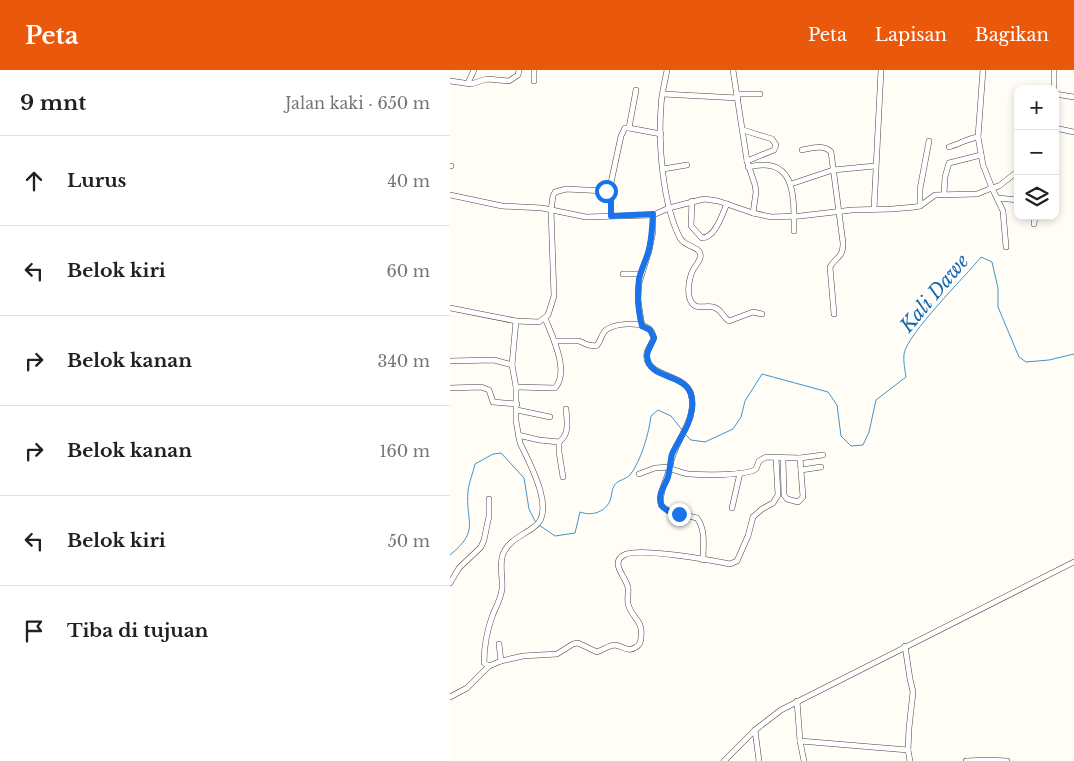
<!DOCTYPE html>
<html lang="id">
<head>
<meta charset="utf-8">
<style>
  :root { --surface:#fff; --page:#f2f2f2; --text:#202124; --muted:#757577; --line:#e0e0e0; --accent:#ea580c }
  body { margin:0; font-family:"Libre Baskerville",serif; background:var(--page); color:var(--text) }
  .controls { position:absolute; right:15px; top:15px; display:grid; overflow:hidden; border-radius:10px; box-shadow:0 2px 8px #0003 }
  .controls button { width:45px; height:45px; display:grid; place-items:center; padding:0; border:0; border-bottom:1px solid var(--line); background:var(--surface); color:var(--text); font:25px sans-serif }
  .stop { position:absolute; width:15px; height:15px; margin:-11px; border:4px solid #1a73e8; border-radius:50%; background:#fff }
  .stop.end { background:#1a73e8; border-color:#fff; box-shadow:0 1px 5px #0008 }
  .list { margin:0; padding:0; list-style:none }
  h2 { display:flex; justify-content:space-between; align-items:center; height:65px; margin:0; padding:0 20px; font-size:21px }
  h2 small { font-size:16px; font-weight:400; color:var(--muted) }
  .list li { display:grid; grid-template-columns:32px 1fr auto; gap:15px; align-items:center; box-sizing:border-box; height:90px; padding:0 20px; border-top:1px solid var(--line) }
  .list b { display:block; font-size:19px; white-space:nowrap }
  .list em { font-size:16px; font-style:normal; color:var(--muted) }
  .icon { flex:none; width:28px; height:28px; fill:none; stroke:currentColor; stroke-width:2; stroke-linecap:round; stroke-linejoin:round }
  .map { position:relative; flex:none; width:624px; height:691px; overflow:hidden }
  header { display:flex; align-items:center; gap:30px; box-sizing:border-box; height:70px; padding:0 25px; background:var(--accent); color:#fff }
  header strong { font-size:24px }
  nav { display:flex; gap:28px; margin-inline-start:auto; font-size:18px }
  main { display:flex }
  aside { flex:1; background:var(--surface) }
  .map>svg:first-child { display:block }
</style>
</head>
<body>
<header>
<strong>Peta</strong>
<nav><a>Peta</a><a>Lapisan</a><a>Bagikan</a></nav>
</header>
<main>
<aside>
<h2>9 mnt<small>Jalan kaki · 650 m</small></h2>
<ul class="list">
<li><svg class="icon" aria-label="ahead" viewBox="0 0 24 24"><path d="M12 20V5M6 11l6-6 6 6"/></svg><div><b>Lurus</b></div><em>40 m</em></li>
<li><svg class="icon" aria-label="left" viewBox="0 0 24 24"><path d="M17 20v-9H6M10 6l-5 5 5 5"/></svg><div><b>Belok kiri</b></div><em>60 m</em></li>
<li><svg class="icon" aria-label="right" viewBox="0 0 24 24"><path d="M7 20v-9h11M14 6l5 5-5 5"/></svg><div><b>Belok kanan</b></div><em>340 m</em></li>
<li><svg class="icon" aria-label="right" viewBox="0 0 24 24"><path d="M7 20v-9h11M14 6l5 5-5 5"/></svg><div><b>Belok kanan</b></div><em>160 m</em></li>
<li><svg class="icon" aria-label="left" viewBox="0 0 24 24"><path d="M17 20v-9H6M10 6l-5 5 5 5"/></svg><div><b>Belok kiri</b></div><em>50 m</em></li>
<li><svg class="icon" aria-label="arrive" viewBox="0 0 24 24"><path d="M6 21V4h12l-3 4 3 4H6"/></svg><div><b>Tiba di tujuan</b></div></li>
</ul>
</aside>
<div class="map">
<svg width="624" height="691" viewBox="0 0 624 691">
  <rect width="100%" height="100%" fill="#fffdf5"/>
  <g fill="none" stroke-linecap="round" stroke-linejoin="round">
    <g stroke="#3f96cf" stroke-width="1">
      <path d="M235,364L241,370L255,372L283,359L291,347L295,331L312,304L378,322L387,335L391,366L401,376L413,375L419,362L426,330L456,307C455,300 453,291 454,284C457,264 515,207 531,187L542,192L548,218V237L569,287L576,292L599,290L624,284"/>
      <path d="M89,455L105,466L125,463L130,442C141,446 154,443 160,431C162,427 161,421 164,416C167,410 175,410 180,405C191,391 199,363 201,346L208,340L221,346L233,361"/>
      <path d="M0,485C31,460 15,452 18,421C19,412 23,403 25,394L43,384L51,383L74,408L79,439L86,453"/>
    </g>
    <defs>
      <g id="minor">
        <polyline points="84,0 84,11"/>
        <path d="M217,0C215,12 211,25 211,37C208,75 213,135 230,168C235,177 248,176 250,183C252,190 246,194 243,200C239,208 236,225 242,233C247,240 256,235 263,237C272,239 272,247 279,251L303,242L312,244"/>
        <polyline points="283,0 297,91 305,115 306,122 303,143"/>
        <polyline points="0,11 21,14 37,9 59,11 68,5 69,0"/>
        <polyline points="18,13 24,0"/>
        <polyline points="604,19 604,0"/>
        <polyline points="213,24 288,28"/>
        <polyline points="287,24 310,24"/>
        <polyline points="605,24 624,27"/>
        <polyline points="179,58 211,64"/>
        <polyline points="605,58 624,62"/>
        <polyline points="293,60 322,69 326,75 324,80 297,91"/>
        <path d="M499,77C509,74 517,69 528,67"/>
        <path d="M352,80C362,78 374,74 381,82L393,173C393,189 386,186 380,197L384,244"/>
        <polyline points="0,96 1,96"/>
        <path d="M298,97C346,85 344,126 344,161"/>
        <polyline points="213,99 237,95"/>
        <polyline points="341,114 383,100 425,96"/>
        <polyline points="159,122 171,66 175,58 179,58 186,20"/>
        <polyline points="494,124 495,107 499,93 531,85"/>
        <polyline points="0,125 52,136 92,138 136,147 203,145 219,138 254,129 268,131 303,143 321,147 350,146 402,140 442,139 465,137 470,136 485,125 527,124 542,118 533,95 528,67 533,0"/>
        <polyline points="548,128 568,130"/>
        <path d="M242,131L241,156L252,168C266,167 272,144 277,134"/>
        <polyline points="470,136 470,119 479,71"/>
        <polyline points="424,139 431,0"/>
        <polyline points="584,154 585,146"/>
        <polyline points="556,177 553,141 542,118 549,116 568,101"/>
        <polyline points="173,204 190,204"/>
        <polyline points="0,238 66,251 89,252 98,245 104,226 101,140 103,126 105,122 116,119 156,121 161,127 161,146"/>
        <polyline points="192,256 188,230 189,213 199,181 203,162 203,145"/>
        <path d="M105,271H129L138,275L146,276C151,272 151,264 156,260C165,253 189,252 198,258C202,260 203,264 204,268C202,273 199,277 197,282C191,307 236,303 241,324C248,351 223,371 220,397"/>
        <polyline points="0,291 44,290 62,295"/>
        <path d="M66,317L105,318C120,301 102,266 95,248"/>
        <polyline points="0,318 31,317 39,320 43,332 67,334"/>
        <polyline points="67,340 100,347"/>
        <polyline points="68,365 89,370 109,372"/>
        <polyline points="333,389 334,425 337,429 348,432 353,427 350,388"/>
        <path d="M220,399C226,400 232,403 239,404C251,405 297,406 306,399L309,391L316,387L350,388L373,385"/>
        <polyline points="351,400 371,397"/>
        <path d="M189,404L205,398L220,397C217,410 209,421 211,435L218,441L247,448C256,460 253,476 253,490"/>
        <path d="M113,407L109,382V372C120,364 117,351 116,339"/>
        <polyline points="282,438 290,403"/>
        <polyline points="0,513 9,498 31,477 34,470 39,446 39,429"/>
        <polyline points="49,574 51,591"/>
        <polyline points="455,576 460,609 463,622 459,658 458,680 460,691"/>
        <path d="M39,596L34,593C34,575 37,560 43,544C47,535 51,528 52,519C53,508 49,494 53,484C59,470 72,466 84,457C107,442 79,392 70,373L66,351V317L62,295L66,251"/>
        <path d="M0,627L17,618L39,596L51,591L73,586L107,584L123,574L128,573L147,582C153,580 159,575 165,575C173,576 178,583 186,577C190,575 191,571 191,567C193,550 184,550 179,537C176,531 179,524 178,518C177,508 159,493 174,485C189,477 260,490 280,494L287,491L298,466L303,447L312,439L323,433L328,425L326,388"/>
        <polyline points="347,631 350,671 354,691"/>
        <polyline points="305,660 309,691"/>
        <polyline points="350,671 458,680"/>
        <polyline points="274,691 305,660 331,640 624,492"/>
        <polyline points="516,691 538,690 557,691"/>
      </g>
    </defs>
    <use href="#minor" stroke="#444" stroke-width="6"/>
    <use href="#minor" stroke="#fff" stroke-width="5"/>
  </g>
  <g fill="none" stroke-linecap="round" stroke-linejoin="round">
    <path stroke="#1a73e8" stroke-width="6" d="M156,121L161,127V146L203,144C202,158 202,170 198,183C195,192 191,200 189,209C187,225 188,241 192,256L200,260L204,268C202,274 197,280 197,286C199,315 247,298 242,339C240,356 229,369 222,384C220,392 220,400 218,407C215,416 206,426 212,436C215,441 223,442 229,444"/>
  </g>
  <g text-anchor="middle" stroke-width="5" stroke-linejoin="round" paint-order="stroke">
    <g font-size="19" font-style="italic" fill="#1768a6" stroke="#fff">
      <text transform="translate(484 223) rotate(-50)" y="7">Kali Dawe</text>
    </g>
  </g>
</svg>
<div class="controls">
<button>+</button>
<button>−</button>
<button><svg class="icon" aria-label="layers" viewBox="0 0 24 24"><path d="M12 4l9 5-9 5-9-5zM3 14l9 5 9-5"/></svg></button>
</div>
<div class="stop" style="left:156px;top:121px"></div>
<div class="stop end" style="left:229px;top:444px"></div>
</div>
</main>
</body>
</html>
